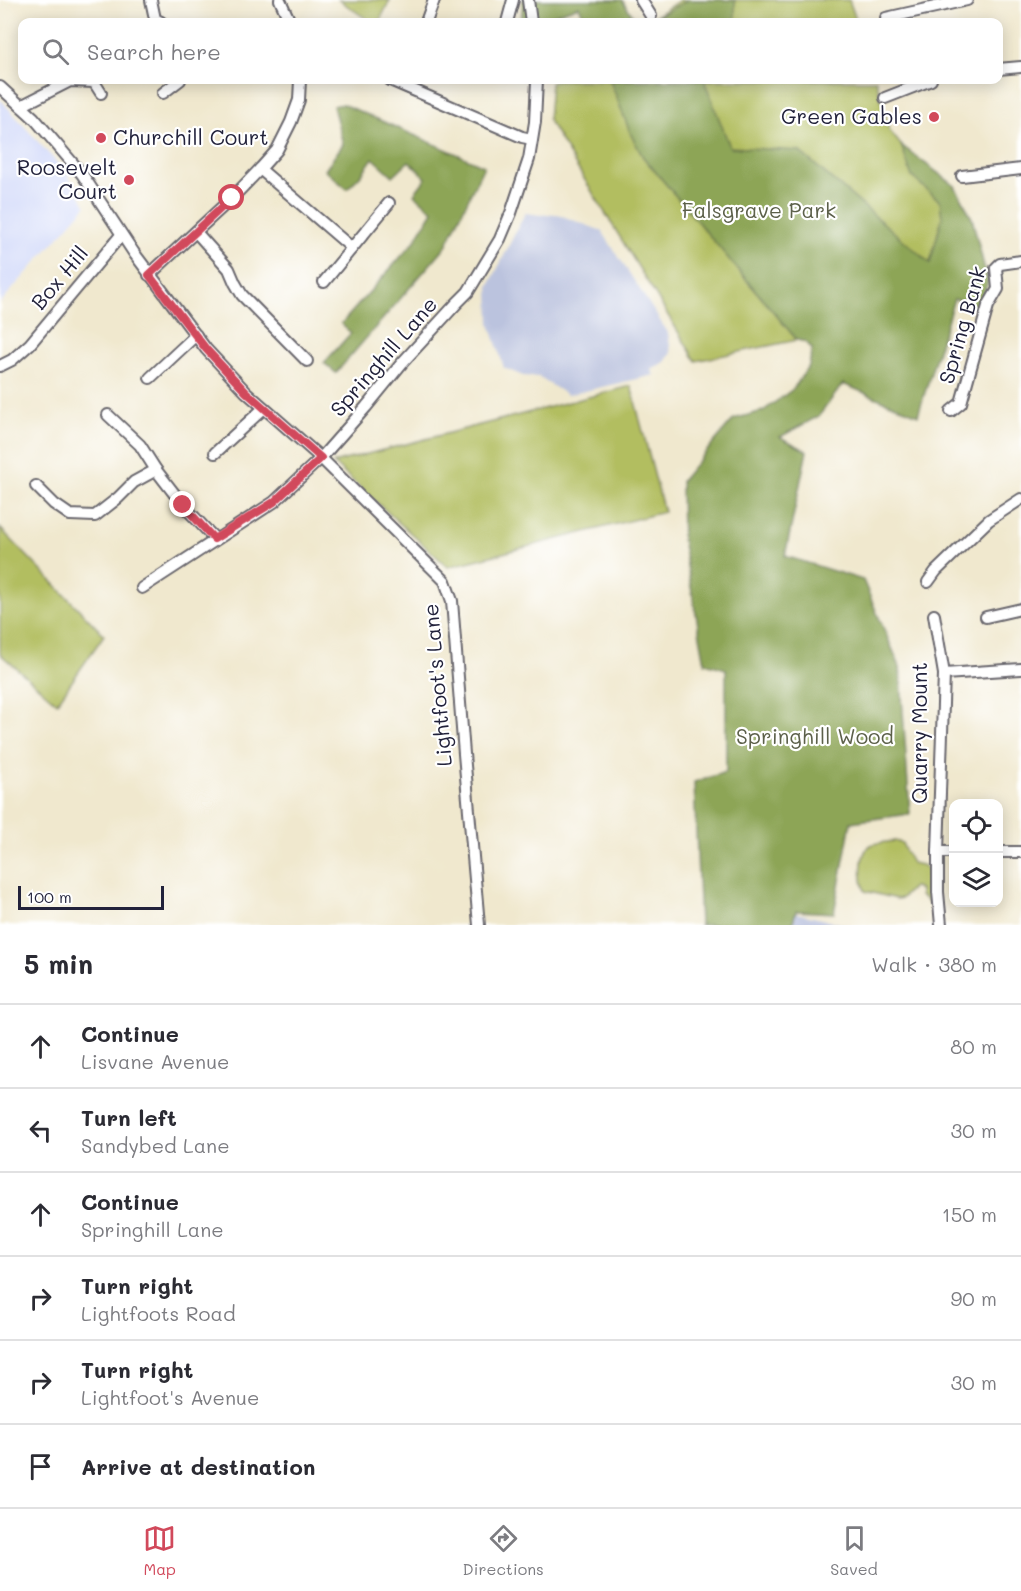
<!DOCTYPE html>
<html lang="en">
<head>
<meta charset="utf-8">
<style>
  :root { --surface:#fff; --page:#f7f7f7; --text:#2b2b33; --muted:#7c7c81; --line:#e1e1e2; --accent:#d1495b }
  body { margin:0; font-family:Mali,sans-serif; background:var(--page); color:var(--text) }
  .controls { position:absolute; right:18px; bottom:18px; display:grid; overflow:hidden; border-radius:12px; box-shadow:0 3px 15px #0003 }
  .controls button { width:54px; height:54px; display:grid; place-items:center; padding:0; border:0; border-bottom:2px solid var(--line); background:var(--surface); color:var(--text); font:30px sans-serif }
  .scale { position:absolute; left:18px; bottom:15px; width:146px; box-sizing:border-box; padding-left:6px; border:3px solid #22223b; border-top:0; font-size:16px; line-height:21px; white-space:nowrap; color:#22223b; -webkit-text-stroke:4px #fff; paint-order:stroke }
  .stop { position:absolute; width:18px; height:18px; margin:-14px; border:4px solid #d1495b; border-radius:50%; background:#fff }
  .stop.end { background:#d1495b; border-color:#fff; box-shadow:0 2px 6px #0008 }
  .list { margin:0; padding:0; list-style:none }
  h2 { display:flex; justify-content:space-between; align-items:center; height:78px; margin:0; padding:0 24px; font-size:26px }
  h2 small { font-size:20px; font-weight:400; color:var(--muted) }
  .list li { display:grid; grid-template-columns:39px 1fr auto; gap:18px; align-items:center; box-sizing:border-box; height:84px; padding:0 24px; border-top:2px solid var(--line) }
  .list b { display:block; font-size:22px; white-space:nowrap }
  .list p { margin:0; font-size:20px; white-space:nowrap; color:var(--muted) }
  .list em { font-size:20px; font-style:normal; color:var(--muted) }
  .icon { flex:none; width:33px; height:33px; fill:none; stroke:currentColor; stroke-width:2; stroke-linecap:round; stroke-linejoin:round }
  .map { position:relative; flex:none; width:1021px; height:925px; overflow:hidden }
  .search { position:absolute; background:var(--surface); box-shadow:0 3px 15px #0003; left:18px; right:18px; top:18px; height:66px; display:flex; align-items:center; gap:15px; box-sizing:border-box; padding:0 21px; border-radius:12px; color:var(--muted); font-size:22px }
  .sheet { height:582px; background:var(--surface) }
  nav { display:flex; justify-content:space-around; align-items:center; box-sizing:border-box; height:84px; border-top:2px solid var(--line); background:var(--surface); font-size:16px; color:var(--muted) }
  nav a { display:grid; justify-items:center; gap:3px }
  nav .on { color:var(--accent) }
  .map>svg:first-child { display:block }
</style>
</head>
<body>
<div class="map">
<svg width="1021" height="925" viewBox="0 0 1021 925">
  <rect width="100%" height="100%" fill="#fff"/>
  <filter id="ink" filterUnits="userSpaceOnUse"><feTurbulence type="fractalNoise" baseFrequency=".0167" numOctaves="2"/><feDisplacementMap in="SourceGraphic" scale="12" xChannelSelector="R" yChannelSelector="G"/><feConvolveMatrix kernelMatrix="1 2 1 2 8 2 1 2 1" color-interpolation-filters="sRGB"/></filter>
  <filter id="wash" filterUnits="userSpaceOnUse"><feTurbulence type="fractalNoise" baseFrequency=".008" numOctaves="4" result="noise"/><feDisplacementMap in="SourceGraphic" scale="24" xChannelSelector="R" yChannelSelector="G"/><feGaussianBlur stdDeviation="1.35" result="paint"/><feColorMatrix in="noise" values="0 0 0 0 0 0 0 0 0 0 0 0 0 0 0 0 0 1.4 0 .05"/><feComposite in="paint" operator="in"/></filter>
  <g filter="url(#wash)">
    <rect width="100%" height="100%" fill="#f0e8ce"/>
    <polygon fill="#d1d9f9" points="0,99 67,174 86,206 0,303"/>
    <g fill="#bbc3de">
      <polygon points="525,213 540,215 557,214 602,231 668,333 671,353 665,362 651,369 654,375 567,395 539,377 523,376 504,368 490,324 489,286"/>
      <polygon points="796,913 846,925 793,925"/>
    </g>
    <g fill="#b2be60" stroke="#6a704e" stroke-width="1.5">
      <polygon points="339,0 390,0 379,22 371,22"/>
      <polygon points="680,0 849,0 857,22 646,22"/>
      <polygon points="557,80 876,80 889,130 901,145 955,186 942,218 930,264 797,340 696,361 548,120 551,83"/>
      <polygon points="631,386 664,512 448,567 333,463"/>
      <polygon points="0,528 104,635 57,703 0,654"/>
      <path d="M895,841L902,843L906,852L912,863C915,864 918,864 922,865C932,868 929,894 929,904L924,898L920,896V891L916,887H913L902,898L897,899L865,891C860,880 859,852 871,845C877,842 888,842 895,841Z"/>
    </g>
    <g fill="#8da556" stroke="#586448" stroke-width="1.5">
      <polygon points="523,0 622,0 637,22 586,22 579,6 534,22 521,22"/>
      <polygon points="688,0 735,0 735,22 647,22"/>
      <polygon points="610,80 704,80 730,147 799,151 930,263 942,218 940,201 912,177 901,145 955,186 972,218 988,282 979,306 954,299 918,415 843,384 819,416 780,437 807,451 785,556 863,580 900,667 910,814 851,822 834,913 796,911 792,925 700,925 694,782 726,772 726,669 705,663 682,539 681,481 734,419 763,411 793,389 809,366 812,349 806,342 797,340 643,157 631,135"/>
      <polygon points="343,104 484,166 446,246 336,373 324,363 351,333 341,324 414,242 433,211 414,194 426,178 409,161 393,176 373,158 361,175 347,189 325,170 343,144 333,106"/>
    </g>
  </g>
  <g filter="url(#ink)">
    <g fill="none" stroke-linecap="round" stroke-linejoin="round">
      <defs>
        <g id="minor">
          <polyline points="151,0 155,19 161,22"/>
          <polyline points="280,0 290,22"/>
          <polyline points="528,0 531,22"/>
          <polyline points="641,0 651,16"/>
          <polyline points="886,18 967,0"/>
          <polyline points="426,22 434,0"/>
          <polyline points="507,22 513,0"/>
          <polyline points="998,69 1021,67"/>
          <polyline points="390,80 522,137 532,139"/>
          <polyline points="0,87 34,118 82,174 134,253 206,349 246,392 321,458 366,407 402,363 457,303 468,292 500,239 511,213 529,159 535,122 537,80"/>
          <polyline points="163,93 180,80"/>
          <polyline points="885,98 931,80"/>
          <polyline points="21,106 70,81 94,82 101,93"/>
          <polyline points="260,169 352,248 389,203"/>
          <polyline points="962,176 1021,169"/>
          <polyline points="196,232 229,269 235,283 242,295 307,361"/>
          <polyline points="149,275 232,198 260,169 277,150 291,122 299,100 300,80"/>
          <polyline points="324,282 352,248"/>
          <polyline points="0,366 12,360 30,344 121,235"/>
          <polyline points="150,378 196,335"/>
          <polyline points="951,411 961,403 988,306 998,289 996,268 1000,264 1021,261"/>
          <polyline points="108,415 140,445 156,470 183,505 215,539"/>
          <polyline points="215,453 264,408"/>
          <polyline points="36,486 54,504 70,515 95,516 118,498 134,482 156,470"/>
          <polyline points="928,582 936,571 989,520 1021,499"/>
          <polyline points="142,588 274,502 321,458 439,575 445,581 452,601 464,754 479,925"/>
          <polyline points="934,615 944,674 938,852 938,892 941,925"/>
          <polyline points="986,617 1021,609"/>
          <polyline points="944,674 1021,669"/>
          <polyline points="938,852 954,852"/>
          <polyline points="998,852 1021,852"/>
        </g>
      </defs>
      <use href="#minor" stroke="#6a676e" stroke-width="14"/>
      <use href="#minor" stroke="#fff" stroke-width="10"/>
    </g>
  </g>
  <g fill="none" stroke-linecap="round" stroke-linejoin="round" filter="url(#ink)">
    <polyline stroke="#d1495b" stroke-width="8" points="183,505 214,539 274,502 321,458 246,392 206,349 149,275 232,198"/>
  </g>
  <g fill="#d1495b" stroke="#fff" stroke-width="2">
    <circle cx="934" cy="117" r="6"/>
    <circle cx="101" cy="138" r="6"/>
    <circle cx="129" cy="180" r="6"/>
  </g>
  <g text-anchor="middle" stroke-width="4.5" stroke-linejoin="round" paint-order="stroke">
    <g font-size="21" fill="#22223b" stroke="#fff" text-anchor="end">
      <text x="922" y="124">Green Gables</text>
      <text x="113" y="145" text-anchor="start">Churchill Court</text>
      <text x="117" y="175">Roosevelt<tspan x="117" dy="24">Court</tspan></text>
    </g>
    <g font-size="21" fill="#5c604a" stroke="#fff">
      <text x="759" y="218">Falsgrave Park</text>
      <text x="815" y="744">Springhill Wood</text>
    </g>
    <g font-size="21" fill="#22223b" stroke="#fff">
      <text transform="translate(60 278) rotate(-50)" y="7">Box Hill</text>
      <text transform="translate(963 325) rotate(-74)" y="7">Spring Bank</text>
      <text transform="translate(384 357) rotate(-49)" y="7">Springhill Lane</text>
      <text transform="translate(438 685) rotate(-95)" y="7">Lightfoot's Lane</text>
      <text transform="translate(920 733) rotate(-90)" y="7">Quarry Mount</text>
    </g>
  </g>
</svg>
<div class="controls">
<button><svg class="icon" aria-label="locate" viewBox="0 0 24 24"><circle cx="12" cy="12" r="6"/><path d="M12 2v4M12 18v4M2 12h4M18 12h4"/></svg></button>
<button><svg class="icon" aria-label="layers" viewBox="0 0 24 24"><path d="M12 4l9 5-9 5-9-5zM3 14l9 5 9-5"/></svg></button>
</div>
<div class="scale">100 m</div>
<div class="stop" style="left:232px;top:198px"></div>
<div class="stop end" style="left:183px;top:505px"></div>
<div class="search"><svg class="icon" aria-label="search" viewBox="0 0 24 24"><circle cx="10" cy="10" r="6"/><path d="M15 15l6 6"/></svg>Search here</div>
</div>
<section class="sheet">
<h2>5 min<small>Walk · 380 m</small></h2>
<ul class="list">
<li><svg class="icon" aria-label="ahead" viewBox="0 0 24 24"><path d="M12 20V5M6 11l6-6 6 6"/></svg><div><b>Continue</b><p>Lisvane Avenue</p></div><em>80 m</em></li>
<li><svg class="icon" aria-label="left" viewBox="0 0 24 24"><path d="M17 20v-9H6M10 6l-5 5 5 5"/></svg><div><b>Turn left</b><p>Sandybed Lane</p></div><em>30 m</em></li>
<li><svg class="icon" aria-label="ahead" viewBox="0 0 24 24"><path d="M12 20V5M6 11l6-6 6 6"/></svg><div><b>Continue</b><p>Springhill Lane</p></div><em>150 m</em></li>
<li><svg class="icon" aria-label="right" viewBox="0 0 24 24"><path d="M7 20v-9h11M14 6l5 5-5 5"/></svg><div><b>Turn right</b><p>Lightfoots Road</p></div><em>90 m</em></li>
<li><svg class="icon" aria-label="right" viewBox="0 0 24 24"><path d="M7 20v-9h11M14 6l5 5-5 5"/></svg><div><b>Turn right</b><p>Lightfoot's Avenue</p></div><em>30 m</em></li>
<li><svg class="icon" aria-label="arrive" viewBox="0 0 24 24"><path d="M6 21V4h12l-3 4 3 4H6"/></svg><div><b>Arrive at destination</b></div></li>
</ul>
</section>
<nav>
<a class="on"><svg class="icon" aria-label="map" viewBox="0 0 24 24"><path d="M3 6l6-2 6 2 6-2v14l-6 2-6-2-6 2zM9 4v14M15 6v14"/></svg>Map</a>
<a><svg class="icon" aria-label="directions" viewBox="0 0 24 24"><path d="M12 3l9 9-9 9-9-9zM9 14v-3h6M13 9l2 2-2 2"/></svg>Directions</a>
<a><svg class="icon" aria-label="saved" viewBox="0 0 24 24"><path d="M7 4h10v16l-5-4-5 4z"/></svg>Saved</a>
</nav>
</body>
</html>
